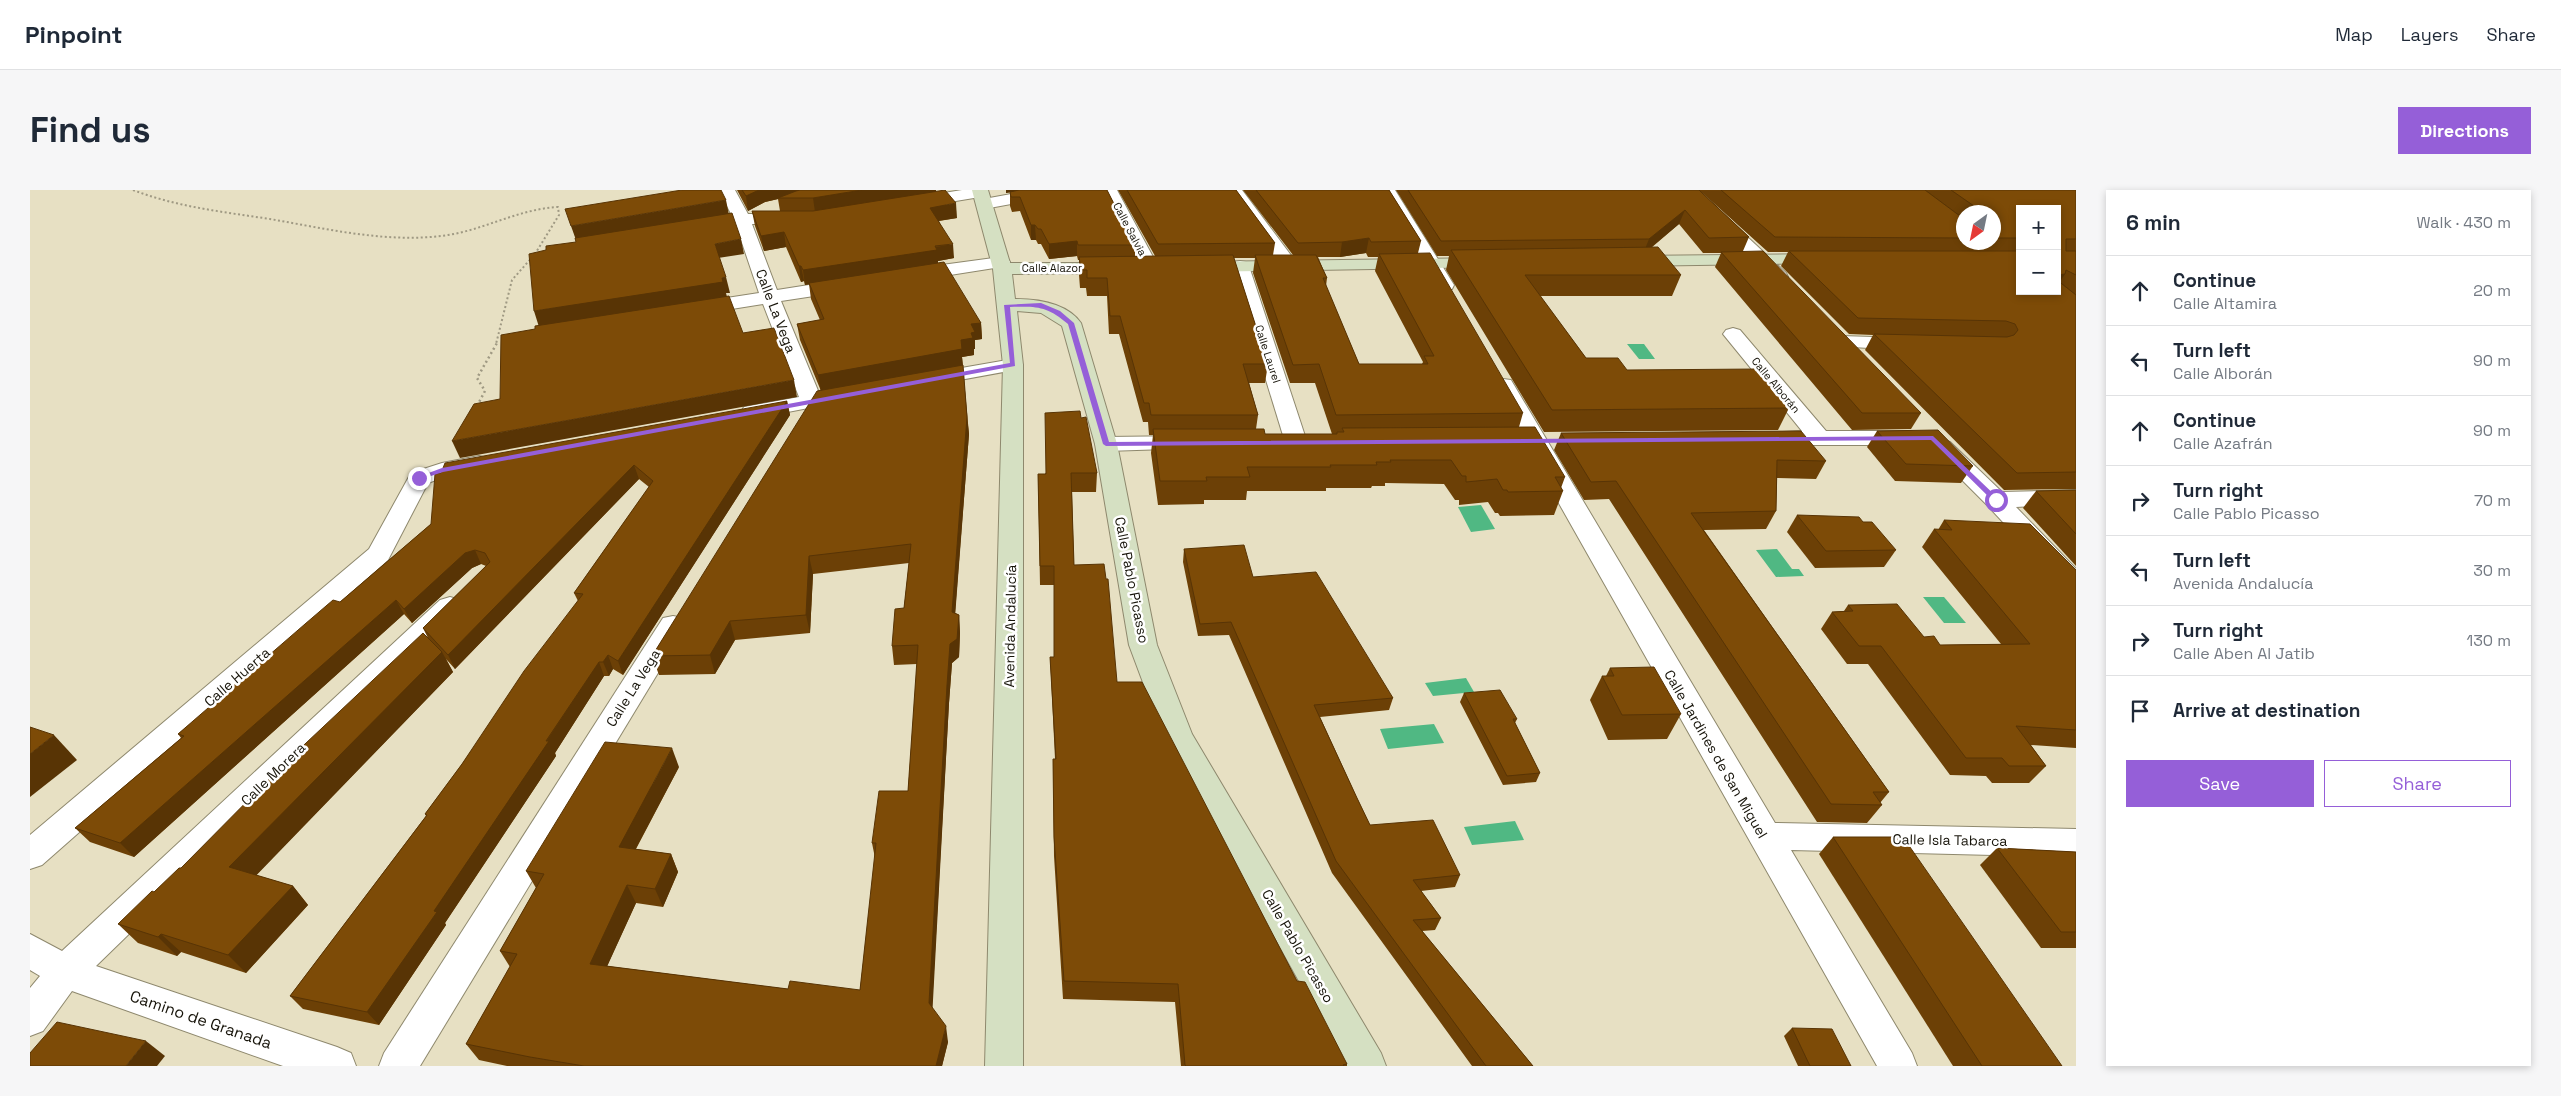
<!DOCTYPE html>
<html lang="en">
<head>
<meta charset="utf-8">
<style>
  :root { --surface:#fff; --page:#f6f6f7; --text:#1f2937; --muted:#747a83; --line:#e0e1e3; --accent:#955fd8 }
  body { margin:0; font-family:"Space Grotesk",sans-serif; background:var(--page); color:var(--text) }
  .controls { position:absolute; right:15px; top:15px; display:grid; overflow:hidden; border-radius:0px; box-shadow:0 2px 8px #0003 }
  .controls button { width:45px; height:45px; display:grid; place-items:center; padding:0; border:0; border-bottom:1px solid var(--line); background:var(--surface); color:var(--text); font:25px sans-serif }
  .compass { position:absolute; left:1926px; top:15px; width:45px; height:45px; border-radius:50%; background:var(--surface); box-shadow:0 2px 8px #0003; rotate:213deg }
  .stop { position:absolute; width:15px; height:15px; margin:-11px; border:4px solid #955fd8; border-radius:50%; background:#fff }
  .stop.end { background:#955fd8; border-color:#fff; box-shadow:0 1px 5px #0008 }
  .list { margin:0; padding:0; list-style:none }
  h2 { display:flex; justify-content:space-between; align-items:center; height:65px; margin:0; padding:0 20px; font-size:21px }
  h2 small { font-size:16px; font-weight:400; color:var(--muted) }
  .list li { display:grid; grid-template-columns:32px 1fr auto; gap:15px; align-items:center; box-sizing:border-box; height:70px; padding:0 20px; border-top:1px solid var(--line) }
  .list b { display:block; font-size:19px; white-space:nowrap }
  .list p { margin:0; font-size:16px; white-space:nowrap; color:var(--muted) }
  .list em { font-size:16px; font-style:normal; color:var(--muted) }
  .actions { display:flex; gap:10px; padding:15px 20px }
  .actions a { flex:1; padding:11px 0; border:1px solid var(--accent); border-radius:0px; text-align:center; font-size:18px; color:var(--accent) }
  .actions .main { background:var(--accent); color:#fff }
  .icon { flex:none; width:28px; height:28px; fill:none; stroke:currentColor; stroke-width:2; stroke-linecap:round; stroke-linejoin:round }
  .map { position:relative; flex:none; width:2046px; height:876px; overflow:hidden; border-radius:0px }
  header { display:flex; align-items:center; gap:30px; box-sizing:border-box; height:70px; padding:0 25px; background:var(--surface); border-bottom:1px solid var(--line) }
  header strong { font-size:24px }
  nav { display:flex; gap:28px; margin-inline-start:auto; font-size:18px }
  .intro { display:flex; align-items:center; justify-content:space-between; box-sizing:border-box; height:120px; padding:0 30px }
  h1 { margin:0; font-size:35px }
  .button { padding:12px 22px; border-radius:0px; background:var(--accent); color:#fff; font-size:18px; font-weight:700 }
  main { display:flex; gap:30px; padding:0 30px }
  aside { flex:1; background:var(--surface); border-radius:0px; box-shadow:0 2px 8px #0003 }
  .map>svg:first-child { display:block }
</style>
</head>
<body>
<header>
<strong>Pinpoint</strong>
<nav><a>Map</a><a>Layers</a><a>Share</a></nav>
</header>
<div class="intro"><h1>Find us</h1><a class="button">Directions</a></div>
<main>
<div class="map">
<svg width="2046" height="876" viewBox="0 0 2046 876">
  <rect width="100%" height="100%" fill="#e7e0c3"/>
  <g fill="#50b883">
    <polygon points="1597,154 1614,154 1625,169 1609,169"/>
    <polygon points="1451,315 1465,339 1441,342 1428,317"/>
    <polygon points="1747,359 1762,379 1769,379 1774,386 1746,387 1726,360"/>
    <polygon points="1893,407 1914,407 1936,433 1914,433"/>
    <polygon points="1436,488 1444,502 1403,506 1395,493"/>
    <polygon points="1404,534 1414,553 1358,559 1350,539"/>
    <polygon points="1485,631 1494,650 1442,655 1434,637"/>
  </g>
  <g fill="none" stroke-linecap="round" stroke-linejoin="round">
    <defs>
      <g id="street">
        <polygon points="689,0 705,0 718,24 761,24 767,25 769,29 767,33 761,34 722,34 747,100 817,89 824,91 826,95 824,99 817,101 751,111 789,203 817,198 825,199 828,204 825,209 722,229 714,227 711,222 714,217 769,207 733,114 664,125 657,123 654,119 657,115 664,113 729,103 706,35 667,42 661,41 658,37 661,33 702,26"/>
        <polygon points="932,0 957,0 958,2 950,7 883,18 875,13 883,8"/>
        <polygon points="1003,0 1037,0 1029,5 954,19 946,14 954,9"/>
        <polygon points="1071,0 1087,0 1129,78 1126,82 1114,82 1111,78"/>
        <polygon points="1196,0 1212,0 1269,76 1266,80 1254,80"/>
        <polygon points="1349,0 1365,0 1424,95 1422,99 1408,99"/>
        <polygon points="1650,0 1667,0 1756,83 1758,87 1756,91 1742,91"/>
        <polygon points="971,67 977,68 980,72 977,76 882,91 875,89 873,85 875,81 882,79"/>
        <polygon points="1210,71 1216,72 1219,76 1277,252 1274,257 1266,259 1258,257 1255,252 1201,76 1204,72"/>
        <polygon points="1703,138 1710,140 1796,241 1880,241 1888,243 1891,248 1888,253 1880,255 1740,255 1732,253 1729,248 1732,243 1772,241 1693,144 1696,140"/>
        <polygon points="1811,146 1875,148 1882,150 1885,154 1882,158 1875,160 1804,156 1801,152 1804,148"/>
        <polygon points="983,169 990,171 993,175 990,179 897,196 890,194 886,190 890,186 897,184"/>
        <polygon points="1473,189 1481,190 1484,195 1745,633 2046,639 2046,667 1761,660 1882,863 1887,876 1847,876 1462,195 1465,190"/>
        <polygon points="1160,246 1168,248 1171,253 1168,258 1076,261 1068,259 1065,254 1068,249 1076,247"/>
        <polygon points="1912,250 1920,252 1972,302 2046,300 2046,314 1986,317 2046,379 2046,404 2037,401 1957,315 1904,262 1901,257 1904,252"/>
        <polygon points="449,266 457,268 461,273 457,278 417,286 398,293 358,370 12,675 0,679 0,645 339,359 381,283 412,273"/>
        <polygon points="420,407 430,410 433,416 430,422 66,776 307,857 321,863 326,876 253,876 42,801 13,841 0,846 0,798 10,786 0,780 0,744 32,761 410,410"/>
        <polygon points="643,426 653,428 657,435 390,876 349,876 354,863 633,428"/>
      </g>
      <g id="secondary">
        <path d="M942,0H958L980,73H1086L1092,74L1095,78L1092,82L1086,83L982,84L985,109C1007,109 1037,113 1051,133L1087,254L1127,455L1162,544L1351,863L1356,876H1316L1133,546L1099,455L1065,254L1032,136L1011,123L987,121L993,175V876H955L973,175L963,79Z"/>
        <polygon points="1791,64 1797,65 1800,69 1797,73 1601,76 1595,75 1592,71 1595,67 1601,66"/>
        <polygon points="1456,68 1462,69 1465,73 1462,77 1169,82 1163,81 1160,77 1163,73 1169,72"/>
      </g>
    </defs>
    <use href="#street" stroke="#8e886d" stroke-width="2"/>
    <use href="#secondary" stroke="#8e886d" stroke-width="2"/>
    <path stroke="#9f9983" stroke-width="2" stroke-dasharray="2 2.5" stroke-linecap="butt" d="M103,0C147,17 194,22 240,29C298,39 359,54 418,45C456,39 489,19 528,17L529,25L505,64L482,90L466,154"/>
    <polyline stroke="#9f9983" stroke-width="2.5" stroke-dasharray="2 3" stroke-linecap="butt" points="447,216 455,201 447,188 467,153"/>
    <use href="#street" fill="#fff" fill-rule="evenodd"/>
    <use href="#secondary" fill="#d5e0c2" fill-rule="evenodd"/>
  </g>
  <g fill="#6c4006" fill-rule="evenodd">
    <polygon points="707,0 906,0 906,2 927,28 909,31 924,68 908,71 908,73 951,133 952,149 945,150 945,159 944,159 944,165 932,167 939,244 925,423 929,425 930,443 929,467 922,473 919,513 902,817 918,852 912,876 477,876 449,870 436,854 480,777 470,761 506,698 496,681 649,577 606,659 641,664 648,682 633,717 606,713 577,776 758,799 830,800 845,668 842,653 878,601 887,474 864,475 862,456 874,418 879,373 783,384 780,443 705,450 685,484 629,485 622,466 791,201 770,150 767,134 790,130 781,109 779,94 775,95 774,91 771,92 756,57 734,61 725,36 722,21 750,21 748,9 735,12 718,21"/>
    <path d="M976,0H1077L1105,55V66H1125L1088,0H1206L1245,53L1243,65H1263L1213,0H1359L1391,51L1388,63L1493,223L1489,237L1535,287L1531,298L1533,301L1524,325L1470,326L1468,323H1465L1458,312L1429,315V310H1425L1414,294L1355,293V296H1342L1341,298H1296V301H1217L1216,310H1174V314L1128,315L1121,263L1123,245H1119L1118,232H1113L1089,144H1079L1077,106H1057L1056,98H1050L1049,85V70H1048L1047,66L1019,69L1011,54H1008L1006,50H1001L990,21L982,22L980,16V2L976,3ZM1336,63L1338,67H1348L1345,81L1393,172L1392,174H1329L1296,96L1297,88L1288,67H1310ZM1204,68H1225L1223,83L1260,193H1285L1302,244H1306H1235L1226,239L1228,225L1219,193H1235L1238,174Z"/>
    <polygon points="1366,0 1669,0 1719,47 1713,61 1891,223 1881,239 1822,240 1685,77 1691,63 1673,63 1649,34 1621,58 1651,85 1642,106 1510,106 1556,168 1597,180 1759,218 1748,240 1514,242 1416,80 1419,66 1407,66"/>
    <path d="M1669,0H2046V299L1974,300L1835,160L1843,145L1819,144L1751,76L1758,62H1738ZM1990,19L2027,101H1990ZM1934,22H1964V52H1934Z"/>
    <polygon points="757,211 760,225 593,485 583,479 579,486 574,486 525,563 526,566 415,733 416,735 349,835 273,819 260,806 396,626 395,624 432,574 548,411 544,403 619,297 609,289 425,479 416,469 423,482 226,685 263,696 278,715 216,783 151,762 147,766 108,753 88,734 151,678 398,448 393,438 456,376 451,374 442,378 382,433 374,424 104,667 60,652 45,638 151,548 148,544 310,412 401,334"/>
    <polygon points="1051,228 1067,283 1066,302 1042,302 1044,375 1087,492 1317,874 1317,876 1151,876 1145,812 1033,809 1024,666 1023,569 1025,569 1021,487 1020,467 1024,467 1024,395 1010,395 1008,284 1015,284"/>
    <polygon points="1847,241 1943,276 1931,293 1865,291 1837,257"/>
    <polygon points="1531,243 1796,271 1786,289 1747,288 1746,321 1736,339 1674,340 1859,602 1850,613 1852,615 1837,633 1787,632 1579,309 1554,310 1524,260"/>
    <polygon points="2046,300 2046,376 1993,318 2006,301"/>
    <polygon points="1767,325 1833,332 1866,360 1854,377 1785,378 1757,342"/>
    <polygon points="1914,330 2046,380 2046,558 2001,555 2016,576 1999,593 1962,593 1956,586 1920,585 1838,474 1817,474 1791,439 1802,422 1814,421 1818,415 1894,447 1910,455 1971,454 1892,357 1904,339 1908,340"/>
    <polygon points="1154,359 1223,387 1363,508 1359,520 1290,527 1327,608 1340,635 1430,685 1425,697 1391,701 1411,728 1405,740 1392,741 1503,876 1442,876 1302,683 1199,445 1168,446 1153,372"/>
    <polygon points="1580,478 1651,524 1637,549 1578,550 1560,510 1572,486 1576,486"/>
    <polygon points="1434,503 1487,529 1485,533 1510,583 1506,592 1473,595 1430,512"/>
    <polygon points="1803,647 2032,876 1923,876 1789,664"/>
    <polygon points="1967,658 2046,662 2046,758 2011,758 1950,675"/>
    <polygon points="1762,838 1821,876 1768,876 1754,846"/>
  </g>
  <g fill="#583405">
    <polygon points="729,0 772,0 748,8 748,9 735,12 718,21 716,6"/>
    <polygon points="832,0 906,0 906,2 785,22 783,8"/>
    <polygon points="976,0 993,0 976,3"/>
    <polygon points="696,10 699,25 546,50 541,36"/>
    <polygon points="926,13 927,28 901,32 900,18"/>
    <polygon points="1655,20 1649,34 1613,64 1619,49"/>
    <polygon points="1001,35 1005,35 1006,50 1001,50"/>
    <polygon points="754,42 756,57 734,61 731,46"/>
    <polygon points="1339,48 1336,63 1310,67 1312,52"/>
    <polygon points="711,49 714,64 688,68 685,54"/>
    <polygon points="1047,51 1047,66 1019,69 1019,54"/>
    <polygon points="923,54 924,68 908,71 908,75 775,95 773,80"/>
    <polygon points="769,76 771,76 774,91 771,92"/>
    <polygon points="2035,84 2027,96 2027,85"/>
    <polygon points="696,87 700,103 696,103 697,107 509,137 504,121"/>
    <polygon points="951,133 952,149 945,150 945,159 944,159 944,165 932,167 933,176 791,202 788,185 931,150 941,134"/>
    <polygon points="764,190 767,207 430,268 422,251"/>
    <polygon points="757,211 760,225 593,485 588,471"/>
    <polygon points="937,227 939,244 924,440 922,422"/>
    <polygon points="604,275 609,289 425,479 418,465"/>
    <polygon points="445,360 451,374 442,378 382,433 374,419 435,363"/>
    <polygon points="779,366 783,384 780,443 776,425"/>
    <polygon points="366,410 374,424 104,667 90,653"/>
    <polygon points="929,425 930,443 929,467 922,473 919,513 902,829 899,813 917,495 920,454"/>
    <polygon points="700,431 705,450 685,484 680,465"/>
    <polygon points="412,462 423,482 216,696 199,677"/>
    <polygon points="578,465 583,479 579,486 573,472"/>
    <polygon points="569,472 574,486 525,563 526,566 415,733 416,735 349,835 337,822"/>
    <polygon points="24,545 47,570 0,607 0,564"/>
    <polygon points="642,558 649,577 597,675 589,657"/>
    <polygon points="641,664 648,682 633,717 625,699"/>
    <polygon points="597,695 606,713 570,792 560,774"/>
    <polygon points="263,696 278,715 216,783 198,765"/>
    <polygon points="131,744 151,762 147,766 128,747"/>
    <polygon points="916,836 918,852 912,876 906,876"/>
    <polygon points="116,851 135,866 127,876 96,876"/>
  </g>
  <g fill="#7d4b07" stroke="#583405">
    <polygon points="652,0 691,0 696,10 541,36 535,19"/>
    <polygon points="712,0 729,0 716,6"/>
    <polygon points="770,0 832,0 783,8 748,8 766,1"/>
    <polygon points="915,0 926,13 900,18 923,54 905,56 907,60 773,80 771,76 769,76 754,42 731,46 722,21 783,21"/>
    <polygon points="989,0 1077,0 1105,55 1048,55 1047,51 1019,54 1011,39 1008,39 1005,35 1001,35 990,7 981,7 980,2"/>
    <polygon points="1097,0 1206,0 1245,53 1128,54"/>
    <polygon points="1226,0 1359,0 1391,51 1341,52 1339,48 1312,52 1268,53"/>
    <polygon points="1378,0 1669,0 1719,47 1679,48 1655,20 1619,49 1411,51"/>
    <polygon points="1691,0 1895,0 1934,29 1934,48 1745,47"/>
    <polygon points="1921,0 2046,0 2046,49 2036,49 2036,61 2046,61 2046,85 2036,80 2035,84 2027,85 2027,19 1990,19 1990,48 1964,48 1964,22 1944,22 1944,16"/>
    <polygon points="702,23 711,49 685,54 696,87 692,88 693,92 504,121 499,64 516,60 516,56 546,52 545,48"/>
    <polygon points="1628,57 1651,85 1495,85 1556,168 1588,168 1597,180 1728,179 1759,218 1522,220 1421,60"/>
    <polygon points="1733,61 1891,223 1832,223 1691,62"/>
    <polygon points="1759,61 1990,61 1990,101 2027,101 2027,90 2046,105 2046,282 1987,283 1844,144 1977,147 1984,145 1988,140 1985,134 1976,131 1828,128"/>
    <polygon points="1400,63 1493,223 1306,225 1289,174 1263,175 1225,65 1286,65 1297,88 1293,88 1329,174 1398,174 1394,166 1404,166 1349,64"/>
    <polygon points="1203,65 1238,174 1213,174 1228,225 1121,225 1119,213 1114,213 1090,126 1080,126 1077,88 1057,88 1057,80 1051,80 1049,67"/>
    <polygon points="914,72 951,133 941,134 945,142 941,143 943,148 931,150 932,159 788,185 767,134 794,129 779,93"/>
    <polygon points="699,106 713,143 744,138 764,190 422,251 444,214 470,209 471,145 505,139 505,136"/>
    <polygon points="933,175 937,227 922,422 929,425 927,449 920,454 917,495 899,813 916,836 906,876 554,876 500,867 436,854 487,764 470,761 514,684 496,681 575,552 642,558 589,657 641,664 625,699 597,695 560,774 758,799 760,791 830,800 846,653 842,653 849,601 878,601 888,455 862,456 865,419 874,418 881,354 779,366 776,425 700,431 680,465 622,466 787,201"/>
    <polygon points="757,211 588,471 578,465 573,472 569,472 516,551 519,551 404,721 407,722 337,822 260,806 397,625 395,624 432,574 494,481 553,404 544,403 623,291 604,275 418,465 393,438 460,372 455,363 445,360 435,363 374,419 366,410 90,653 45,638 154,546 148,544 275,434 303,410 310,412 401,334 405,284 411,283 415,273"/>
    <polygon points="1050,221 1051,228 1056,227 1067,283 1041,283 1044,375 1074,374 1076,389 1078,389 1087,492 1112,492 1267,791 1275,792 1317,874 1313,875 1314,876 1156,876 1155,875 1148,794 1034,791 1024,647 1023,569 1026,569 1020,467 1024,467 1024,376 1010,376 1008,284 1016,284 1015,223"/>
    <polygon points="1505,237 1535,287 1525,287 1533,301 1478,302 1477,300 1473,300 1467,289 1436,292 1436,286 1432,286 1421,270 1360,270 1361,272 1346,272 1347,275 1300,275 1301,277 1217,277 1220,287 1176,287 1177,291 1130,291 1123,239 1234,239 1235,244 1307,244 1307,242 1314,242 1312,238"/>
    <polygon points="1908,240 1943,276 1876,274 1847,241"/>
    <polygon points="1771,241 1796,271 1747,270 1746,321 1661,323 1859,602 1843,602 1852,615 1801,614 1586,291 1561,292 1531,243"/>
    <polygon points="2046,300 2046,344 2006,301"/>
    <polygon points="1767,325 1829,327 1833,332 1842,332 1866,360 1796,361"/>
    <polygon points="1914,330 2000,334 2046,380 2046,540 1986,536 2016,576 1979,576 1972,568 1936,568 1851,456 1829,456 1802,422 1823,421 1818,415 1867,414 1894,447 1904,446 1910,455 2000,454 1904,339 1922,340"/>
    <polygon points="1214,355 1223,387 1286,382 1363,508 1284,515 1327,608 1340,635 1403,630 1430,685 1383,690 1411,728 1383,730 1503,876 1456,876 1306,671 1201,432 1170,434 1154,359"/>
    <polygon points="393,443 412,462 199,677 263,696 198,765 131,744 128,747 88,734 122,701 124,702 149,678 151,678 259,569"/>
    <polygon points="1624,477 1651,524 1592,525 1572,486 1584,486 1580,478"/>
    <polygon points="1470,500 1487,529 1483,529 1510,583 1477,586 1434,503"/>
    <polygon points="0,537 24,545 0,564"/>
    <polygon points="1803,647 1873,647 2032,876 1952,876"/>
    <polygon points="1967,658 2046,662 2046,742 2031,742"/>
    <polygon points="27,832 116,851 96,876 0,876 0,863"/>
    <polygon points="1762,838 1802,839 1821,876 1780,876"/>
  </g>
  <path fill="#955fd8" d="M1011,113L1030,121L1044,133L1079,252L1903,246L1970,310L1964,312L1901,250L1076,256L1073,254L1038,134C1017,116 1007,116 980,117L985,176L413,282L389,290L385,288L412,278L980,173L974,115Z"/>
  <g text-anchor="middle" stroke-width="5" stroke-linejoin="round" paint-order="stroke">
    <g font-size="11" fill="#161309" stroke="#fff">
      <text transform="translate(1100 39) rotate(62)" y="4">Calle Salvia</text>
      <text x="1022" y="82">Calle Alazor</text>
      <text transform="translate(1238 164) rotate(72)" y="4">Calle Laurel</text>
      <text transform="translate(1746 195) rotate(50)" y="4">Calle Alborán</text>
    </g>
    <g font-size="14" fill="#161309" stroke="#fff">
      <text transform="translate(746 121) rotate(69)" y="5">Calle La Vega</text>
      <text transform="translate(1102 390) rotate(79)" y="5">Calle Pablo Picasso</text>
      <text transform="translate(980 436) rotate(-89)" y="5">Avenida Andalucía</text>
      <text transform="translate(207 487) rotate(-41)" y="5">Calle Huerta</text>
      <text transform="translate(603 498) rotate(-58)" y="5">Calle La Vega</text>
      <text transform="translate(1686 564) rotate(60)" y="5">Calle Jardines de San Miguel</text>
      <text transform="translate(243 584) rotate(-44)" y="5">Calle Morera</text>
      <text transform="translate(1920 650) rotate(1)" y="5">Calle Isla Tabarca</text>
      <text transform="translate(1268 756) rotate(60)" y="5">Calle Pablo Picasso</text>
    </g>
    <g font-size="16" fill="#161309" stroke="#fff">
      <text transform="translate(171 829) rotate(19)" y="6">Camino de Granada</text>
    </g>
  </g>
</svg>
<div class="controls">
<button>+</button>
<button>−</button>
</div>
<svg class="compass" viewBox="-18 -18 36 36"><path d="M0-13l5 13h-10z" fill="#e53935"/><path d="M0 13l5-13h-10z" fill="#747a83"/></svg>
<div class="stop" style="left:1966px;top:310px"></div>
<div class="stop end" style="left:389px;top:288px"></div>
</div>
<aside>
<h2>6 min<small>Walk · 430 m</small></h2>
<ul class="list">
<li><svg class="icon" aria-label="ahead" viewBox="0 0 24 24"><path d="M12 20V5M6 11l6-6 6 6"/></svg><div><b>Continue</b><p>Calle Altamira</p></div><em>20 m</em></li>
<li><svg class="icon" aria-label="left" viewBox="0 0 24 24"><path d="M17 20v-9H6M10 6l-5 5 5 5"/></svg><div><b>Turn left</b><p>Calle Alborán</p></div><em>90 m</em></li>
<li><svg class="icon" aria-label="ahead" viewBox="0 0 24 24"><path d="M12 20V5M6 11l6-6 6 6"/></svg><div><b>Continue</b><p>Calle Azafrán</p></div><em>90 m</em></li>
<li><svg class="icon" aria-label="right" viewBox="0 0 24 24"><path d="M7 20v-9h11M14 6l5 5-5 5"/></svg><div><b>Turn right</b><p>Calle Pablo Picasso</p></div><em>70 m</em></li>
<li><svg class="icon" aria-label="left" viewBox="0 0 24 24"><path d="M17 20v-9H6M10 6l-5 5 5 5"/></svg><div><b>Turn left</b><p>Avenida Andalucía</p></div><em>30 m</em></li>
<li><svg class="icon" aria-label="right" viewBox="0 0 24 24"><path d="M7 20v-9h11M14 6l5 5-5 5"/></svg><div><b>Turn right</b><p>Calle Aben Al Jatib</p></div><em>130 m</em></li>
<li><svg class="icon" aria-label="arrive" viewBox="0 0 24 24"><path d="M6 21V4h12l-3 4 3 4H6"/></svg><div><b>Arrive at destination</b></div></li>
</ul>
<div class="actions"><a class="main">Save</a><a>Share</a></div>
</aside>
</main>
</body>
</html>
